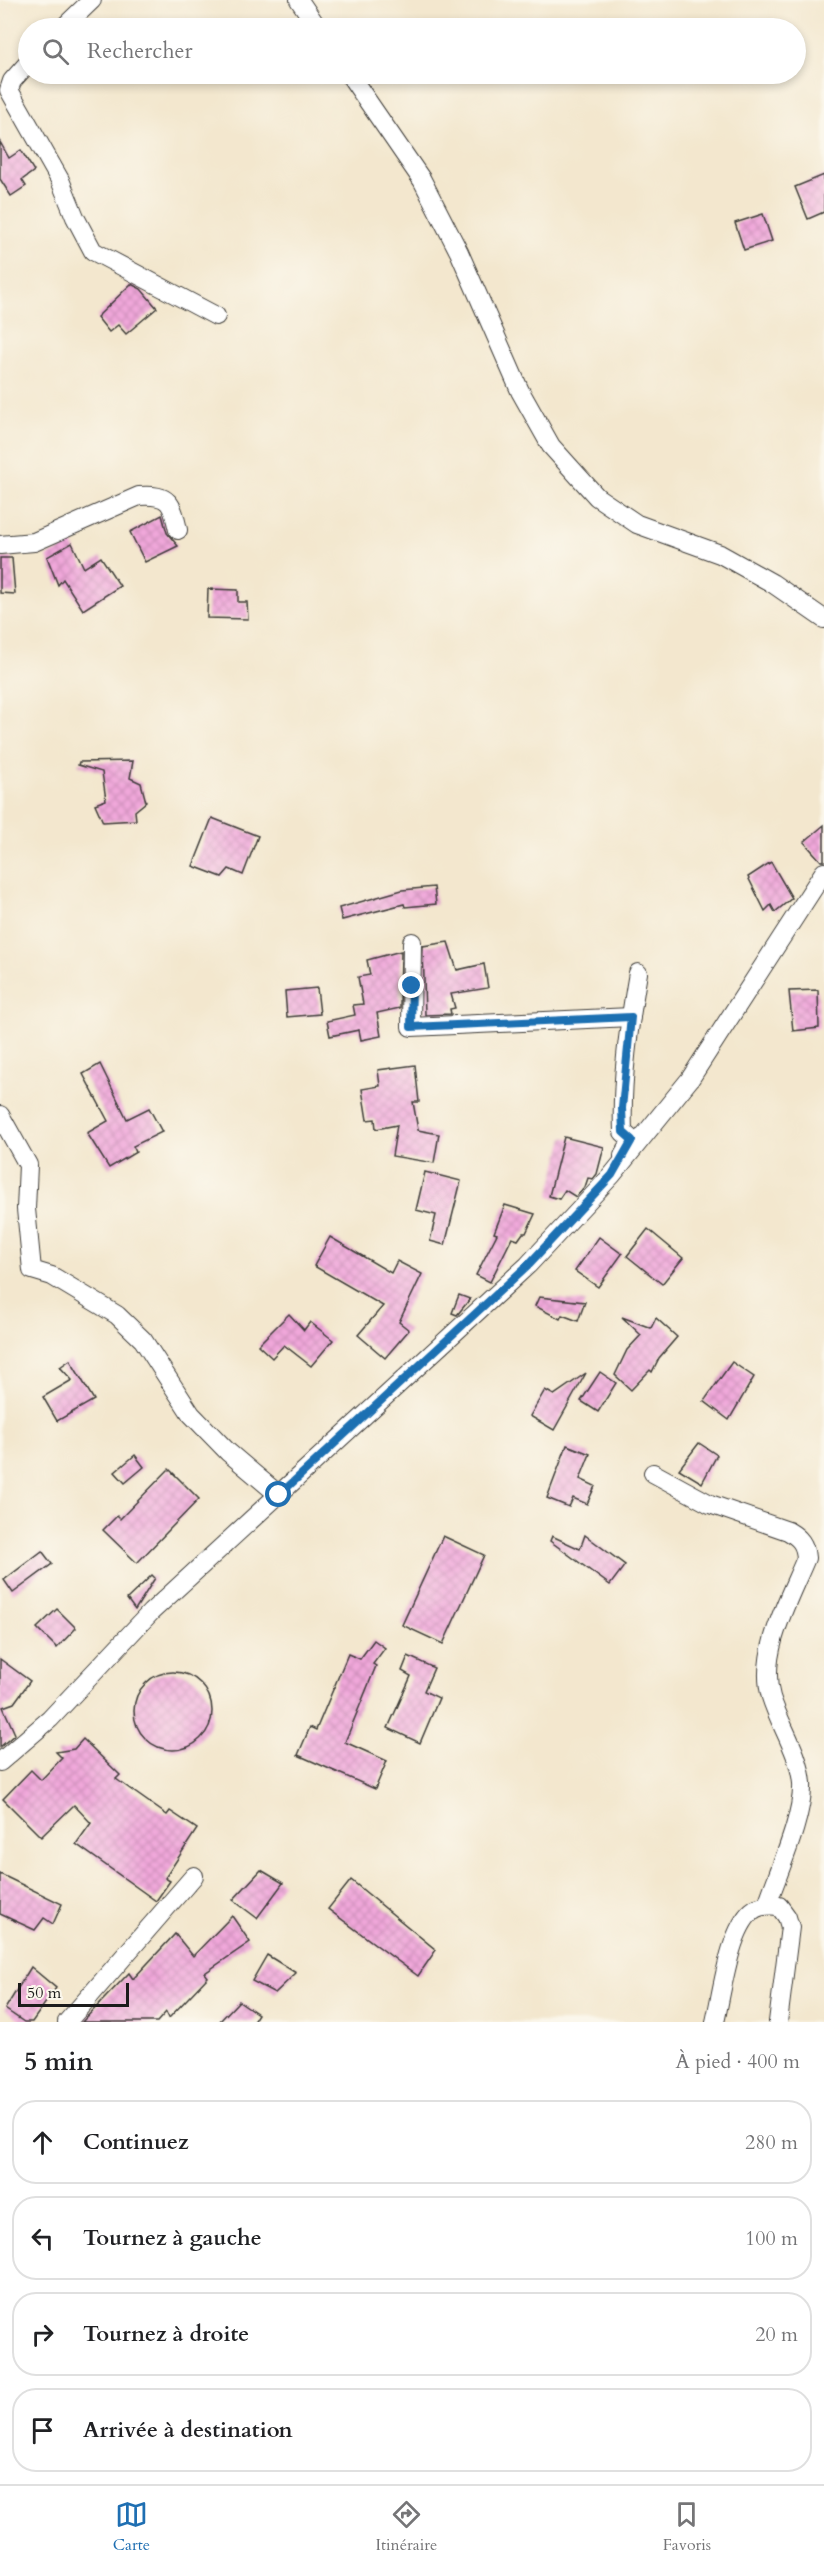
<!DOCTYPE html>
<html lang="fr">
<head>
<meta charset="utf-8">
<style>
  :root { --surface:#fff; --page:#f6f6f6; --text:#202124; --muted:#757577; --line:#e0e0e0; --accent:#1f6fb2 }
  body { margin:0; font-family:Cardo,serif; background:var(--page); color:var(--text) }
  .scale { position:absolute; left:18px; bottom:15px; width:111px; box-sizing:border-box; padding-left:6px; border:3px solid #1c1c1c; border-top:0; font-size:16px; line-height:21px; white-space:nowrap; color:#1c1c1c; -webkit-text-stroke:4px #fbf7ec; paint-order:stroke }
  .stop { position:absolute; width:18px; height:18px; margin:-14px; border:4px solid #1f6fb2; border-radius:50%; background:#fff }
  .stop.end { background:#1f6fb2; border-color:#fff; box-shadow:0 2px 6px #0008 }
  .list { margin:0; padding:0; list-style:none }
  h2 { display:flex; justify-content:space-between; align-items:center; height:78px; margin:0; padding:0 24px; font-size:26px }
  h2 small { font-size:20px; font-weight:400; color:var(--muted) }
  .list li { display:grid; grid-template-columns:39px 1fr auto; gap:18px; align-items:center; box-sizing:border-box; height:84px; margin:0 12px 12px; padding:0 12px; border:2px solid var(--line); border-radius:24px }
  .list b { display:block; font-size:22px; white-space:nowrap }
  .list em { font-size:20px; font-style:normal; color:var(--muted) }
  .icon { flex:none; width:33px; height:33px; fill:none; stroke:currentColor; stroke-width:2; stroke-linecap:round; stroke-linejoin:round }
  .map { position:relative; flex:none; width:824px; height:2022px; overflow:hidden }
  .search { position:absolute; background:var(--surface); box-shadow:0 3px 9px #0003; left:18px; right:18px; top:18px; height:66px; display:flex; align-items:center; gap:15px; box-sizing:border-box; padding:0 21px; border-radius:33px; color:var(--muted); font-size:22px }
  .sheet { height:462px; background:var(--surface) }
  nav { display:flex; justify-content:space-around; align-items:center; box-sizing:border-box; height:84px; border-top:2px solid var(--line); background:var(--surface); font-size:16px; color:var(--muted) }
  nav a { display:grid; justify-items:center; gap:3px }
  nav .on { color:var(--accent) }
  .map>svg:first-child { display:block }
</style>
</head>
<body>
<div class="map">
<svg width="824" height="2022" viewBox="0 0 824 2022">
  <defs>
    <pattern id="building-cross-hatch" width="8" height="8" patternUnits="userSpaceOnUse" patternTransform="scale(1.5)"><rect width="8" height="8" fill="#f0a7da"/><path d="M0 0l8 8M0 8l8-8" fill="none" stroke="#cd8fba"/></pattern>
  </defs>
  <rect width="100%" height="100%" fill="#fbf7ec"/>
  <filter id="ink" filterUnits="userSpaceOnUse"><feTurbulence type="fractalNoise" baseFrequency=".0167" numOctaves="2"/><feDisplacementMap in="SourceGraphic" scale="12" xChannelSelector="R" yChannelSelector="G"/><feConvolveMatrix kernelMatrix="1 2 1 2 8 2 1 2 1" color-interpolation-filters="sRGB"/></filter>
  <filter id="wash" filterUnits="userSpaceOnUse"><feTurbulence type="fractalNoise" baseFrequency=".008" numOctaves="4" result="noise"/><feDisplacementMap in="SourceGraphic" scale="24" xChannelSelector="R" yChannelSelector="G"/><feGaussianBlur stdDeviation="1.35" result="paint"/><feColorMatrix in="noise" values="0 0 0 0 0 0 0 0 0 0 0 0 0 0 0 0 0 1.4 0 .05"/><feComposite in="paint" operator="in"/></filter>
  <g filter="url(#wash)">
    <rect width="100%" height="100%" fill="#f3e7ce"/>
    <g id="blocks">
      <g fill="url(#building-cross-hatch)">
        <polygon points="0,142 9,158 21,150 34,171 22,180 26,186 11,196 0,179"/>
        <polygon points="824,175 824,212 808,219 795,187"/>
        <polygon points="763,214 772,241 744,250 735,223"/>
        <polygon points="131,284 141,289 157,308 126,334 118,325 109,332 97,317"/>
        <polygon points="162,515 167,533 178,546 145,562 130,532"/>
        <polygon points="72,543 84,568 101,557 120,586 83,610 63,579 58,585 47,557"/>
        <polygon points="0,558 12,558 15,594 0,593"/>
        <polygon points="208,589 238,590 238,602 247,602 248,619 207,618"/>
        <polygon points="133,761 130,778 141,783 146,802 135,811 136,820 103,822 95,804 106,800 102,772 78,765 79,762"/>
        <polygon points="212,818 258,836 243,875 229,869 222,877 193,866"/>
        <polygon points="824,825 824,861 821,861 804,842"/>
        <polygon points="771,862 792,898 775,912 771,905 765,911 748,877"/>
        <polygon points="434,887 436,904 405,907 404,904 342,920 339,908 402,890"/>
        <polygon points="448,942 457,970 484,964 488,988 451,994 455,1008 450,1009 451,1014 425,1015 423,946"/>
        <polygon points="401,951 400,1008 377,1013 381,1036 361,1040 359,1030 330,1036 327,1021 355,1015 353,1005 363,1004 358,977 370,975 367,960"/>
        <polygon points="317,988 320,1014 287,1017 285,991"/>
        <polygon points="818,990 819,1028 793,1031 789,991"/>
        <polygon points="100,1064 127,1119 149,1108 162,1132 133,1146 136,1152 109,1168 87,1133 108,1121 83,1074"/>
        <polygon points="415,1065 419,1102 413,1102 418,1130 439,1134 434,1163 392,1156 397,1125 376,1129 375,1119 367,1120 362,1089 380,1086 378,1070"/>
        <polygon points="564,1137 604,1147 597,1174 593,1179 588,1178 585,1187 576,1197 565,1190 559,1199 549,1196"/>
        <polygon points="425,1172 461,1181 445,1245 430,1241 436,1215 416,1210"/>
        <polygon points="505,1205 535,1214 526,1233 523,1233 518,1240 512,1238 490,1282 476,1275 497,1234 494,1233"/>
        <polygon points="648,1229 683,1258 662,1284 627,1256"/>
        <polygon points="330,1237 391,1273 397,1261 422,1274 399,1322 409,1330 385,1358 358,1335 383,1306 314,1266"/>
        <polygon points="599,1237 622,1254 598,1287 575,1271"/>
        <polygon points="459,1295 470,1299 457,1315 452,1313"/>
        <polygon points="539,1297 585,1302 578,1321 562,1315 560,1319 535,1306"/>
        <polygon points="289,1314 304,1330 310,1322 333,1340 311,1366 284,1345 272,1358 258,1345"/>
        <polygon points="622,1317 651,1328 656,1318 677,1337 659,1358 652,1372 650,1370 631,1390 615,1375 627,1350 641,1335"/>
        <polygon points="70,1360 94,1400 57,1421 43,1397 72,1380 60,1367"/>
        <polygon points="732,1362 754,1377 729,1420 704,1401"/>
        <polygon points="600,1372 616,1383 598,1412 581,1401"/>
        <polygon points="586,1373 554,1430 530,1416 545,1390 554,1395"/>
        <polygon points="699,1443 717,1455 702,1483 679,1469"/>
        <polygon points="567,1445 590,1454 580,1479 595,1486 587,1504 573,1498 569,1507 547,1498"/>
        <polygon points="135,1455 144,1467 125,1483 115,1472"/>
        <polygon points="169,1469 199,1499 137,1563 103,1530 117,1516 120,1519"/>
        <polygon points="585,1535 625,1565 610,1585 550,1541 552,1536 580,1549"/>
        <polygon points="443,1536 484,1555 443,1644 402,1625"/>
        <polygon points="42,1551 52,1564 13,1593 4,1580"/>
        <polygon points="152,1575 155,1578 135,1610 127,1599"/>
        <polygon points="57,1609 76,1628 57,1648 37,1628"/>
        <polygon points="374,1640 385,1648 373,1664 376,1666 345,1742 387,1761 375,1789 298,1755 310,1727 316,1730 348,1654 360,1659"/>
        <polygon points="408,1656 434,1668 424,1691 439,1698 420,1743 388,1728 411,1676 402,1671"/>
        <polygon points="0,1659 30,1681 14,1703 3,1707 15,1734 0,1747"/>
        <circle cx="173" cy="1711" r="39"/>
        <polygon points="83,1739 120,1775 116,1779 167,1815 170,1811 197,1829 165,1878 170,1881 156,1901 76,1844 91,1823 74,1805 41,1837 3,1799 31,1770 41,1780 62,1758 56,1752 74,1749"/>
        <polygon points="261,1870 283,1883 257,1918 233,1900"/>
        <polygon points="0,1874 62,1904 53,1924 44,1918 35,1930 0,1914"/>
        <polygon points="351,1880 436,1950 418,1976 328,1909"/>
        <polygon points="232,1916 250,1942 205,1973 208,1977 169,2018 166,2012 157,2022 82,2022 129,1973 133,1979 175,1934 193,1956"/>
        <polygon points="267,1955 296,1973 275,1993 252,1981"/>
        <polygon points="31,1967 56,1988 32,2022 24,2022 5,2009"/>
        <polygon points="239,2001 258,2014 253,2022 219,2022"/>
      </g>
    </g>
  </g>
  <g filter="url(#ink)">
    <use href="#blocks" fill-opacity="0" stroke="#3c3a37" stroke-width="1.5"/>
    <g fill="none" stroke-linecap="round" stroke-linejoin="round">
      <defs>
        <g id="minor">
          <polyline points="299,0 318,28"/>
          <polyline points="63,28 92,0"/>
          <polyline points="28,63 12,81 9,90 60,180 75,217 93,251 216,316"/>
          <polyline points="349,74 422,180 459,252 520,391 551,446 597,497 637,524 720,554 772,583 824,619"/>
          <path d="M0,545L34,542L139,496C170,494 172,503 178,530"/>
          <polyline points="412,942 411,1027 631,1017"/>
          <polyline points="0,1115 28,1165 26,1209 32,1270 52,1276 117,1315 143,1340 191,1414 228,1452 279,1495"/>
          <path d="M623,1156L632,1140L623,1132C621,1080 629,1025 638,973"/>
          <path d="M653,1473L710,1504L788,1531C800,1538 805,1544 806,1558C789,1599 758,1653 771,1697C780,1726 799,1752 802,1783C804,1816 778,1872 767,1905"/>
          <polyline points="0,1762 50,1719 151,1612 528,1265 612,1175 690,1079 824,872"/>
          <polyline points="67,2022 194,1876"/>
          <path d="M715,2022C722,1993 729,1931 752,1911C759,1905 769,1905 779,1906L787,1917L790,1927L778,2022"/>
        </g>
      </defs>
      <use href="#minor" stroke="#3c3a37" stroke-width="20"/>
      <use href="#minor" stroke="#fff" stroke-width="18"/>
    </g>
  </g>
  <g fill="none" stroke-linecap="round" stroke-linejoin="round" filter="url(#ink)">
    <polyline stroke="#1f6fb2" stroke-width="8" points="279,1495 528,1265 612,1175 632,1140 623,1132 622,1108 631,1017 411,1027 412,986"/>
  </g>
</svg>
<div class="scale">50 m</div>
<div class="stop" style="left:279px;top:1495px"></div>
<div class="stop end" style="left:412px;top:986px"></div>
<div class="search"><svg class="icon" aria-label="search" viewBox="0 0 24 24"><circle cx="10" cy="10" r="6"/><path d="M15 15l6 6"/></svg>Rechercher</div>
</div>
<section class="sheet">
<h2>5 min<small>À pied · 400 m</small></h2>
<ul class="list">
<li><svg class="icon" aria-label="ahead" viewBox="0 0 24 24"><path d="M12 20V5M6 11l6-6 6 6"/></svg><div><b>Continuez</b></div><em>280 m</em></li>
<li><svg class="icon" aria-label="left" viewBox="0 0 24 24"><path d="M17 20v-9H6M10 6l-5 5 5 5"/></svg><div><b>Tournez à gauche</b></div><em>100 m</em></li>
<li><svg class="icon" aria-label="right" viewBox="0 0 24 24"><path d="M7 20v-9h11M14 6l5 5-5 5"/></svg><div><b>Tournez à droite</b></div><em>20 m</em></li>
<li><svg class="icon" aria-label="arrive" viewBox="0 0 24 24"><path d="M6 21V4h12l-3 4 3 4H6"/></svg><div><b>Arrivée à destination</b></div></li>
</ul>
</section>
<nav>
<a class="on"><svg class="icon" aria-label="map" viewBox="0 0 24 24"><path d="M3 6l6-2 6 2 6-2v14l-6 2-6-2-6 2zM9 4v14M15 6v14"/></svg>Carte</a>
<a><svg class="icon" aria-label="directions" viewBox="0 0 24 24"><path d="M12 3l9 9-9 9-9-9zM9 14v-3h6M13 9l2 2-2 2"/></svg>Itinéraire</a>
<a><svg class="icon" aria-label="saved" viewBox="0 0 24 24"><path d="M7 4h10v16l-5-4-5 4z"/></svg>Favoris</a>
</nav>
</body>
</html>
